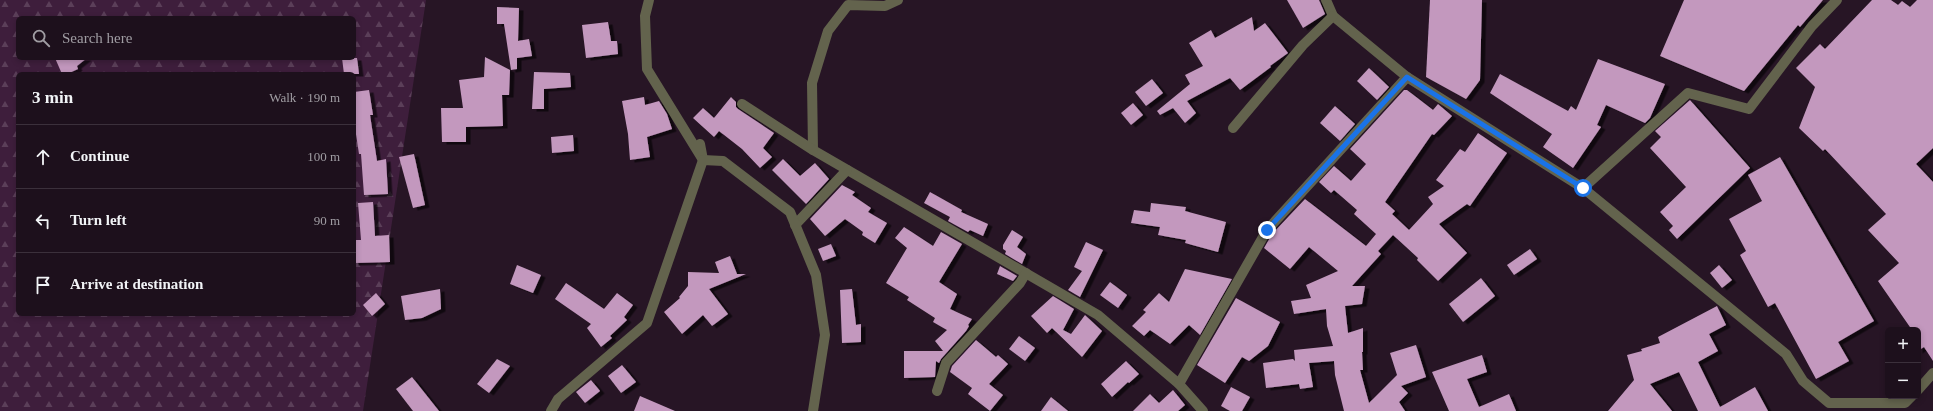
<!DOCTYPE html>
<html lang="en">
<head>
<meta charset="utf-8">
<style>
  :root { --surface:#1d101c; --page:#251925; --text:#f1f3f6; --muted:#a09da3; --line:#3b303b }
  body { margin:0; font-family:"Times New Roman",serif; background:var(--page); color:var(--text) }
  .controls { position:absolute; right:12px; bottom:12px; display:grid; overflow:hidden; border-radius:6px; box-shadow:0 2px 6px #0003 }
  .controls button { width:36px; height:36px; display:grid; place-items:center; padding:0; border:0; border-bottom:1px solid var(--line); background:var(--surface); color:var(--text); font:20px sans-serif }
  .stop { position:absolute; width:12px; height:12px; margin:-9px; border:3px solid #1a73e8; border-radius:50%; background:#fff }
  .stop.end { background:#1a73e8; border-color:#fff; box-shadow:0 1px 4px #0008 }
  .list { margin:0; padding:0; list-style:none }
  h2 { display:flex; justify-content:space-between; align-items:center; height:52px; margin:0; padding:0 16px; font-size:17px }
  h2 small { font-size:13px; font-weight:400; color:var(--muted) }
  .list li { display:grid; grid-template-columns:26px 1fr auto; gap:12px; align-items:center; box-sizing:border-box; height:64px; padding:0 16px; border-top:1px solid var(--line) }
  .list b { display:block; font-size:15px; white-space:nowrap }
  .list em { font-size:13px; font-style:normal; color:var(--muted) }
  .icon { flex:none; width:22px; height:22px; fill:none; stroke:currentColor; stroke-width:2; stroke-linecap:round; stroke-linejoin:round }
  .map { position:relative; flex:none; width:1933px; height:411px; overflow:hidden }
  .search { position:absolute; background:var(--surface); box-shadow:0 2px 6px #0003; left:16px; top:16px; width:340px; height:44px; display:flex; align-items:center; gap:10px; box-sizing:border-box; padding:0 14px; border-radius:6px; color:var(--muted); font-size:15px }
  .panel { position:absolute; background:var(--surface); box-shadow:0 2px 6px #0003; left:16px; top:72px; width:340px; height:244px; border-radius:6px }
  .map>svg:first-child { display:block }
</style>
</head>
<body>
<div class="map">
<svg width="1933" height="411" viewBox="0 0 1933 411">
  <defs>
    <pattern id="forest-firs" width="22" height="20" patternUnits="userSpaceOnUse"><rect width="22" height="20" fill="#3e1e3c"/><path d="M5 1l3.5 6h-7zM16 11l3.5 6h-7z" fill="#5b3f59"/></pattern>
    <filter id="shadow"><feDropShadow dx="4.5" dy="2.5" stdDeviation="0" flood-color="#0009"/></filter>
  </defs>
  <rect width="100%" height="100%" fill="#271525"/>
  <path fill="url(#forest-firs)" fill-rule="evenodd" d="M0,0H426L363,411H0ZM18,18H354V58H18ZM18,74H354V314H18Z"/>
  <g fill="#c398be" filter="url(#shadow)">
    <polygon points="1287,0 1319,0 1325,14 1303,28"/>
    <polygon points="1430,0 1482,0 1480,80 1466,99 1426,77"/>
    <polygon points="1684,0 1823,0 1800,27 1798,25 1744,91 1660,56"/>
    <polygon points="1872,0 1891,0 1898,5 1902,1 1910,7 1917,0 1933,0 1933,148 1916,164 1933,182 1933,361 1924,347 1918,351 1918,330 1912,330 1878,281 1899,263 1868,230 1886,214 1825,149 1823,151 1799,128 1815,87 1796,68 1820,44 1825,49"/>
    <polygon points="497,7 519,8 518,41 529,39 532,56 517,58 517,69 511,70 504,24 497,24"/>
    <polygon points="1252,17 1254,31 1265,23 1288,53 1270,66 1271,67 1240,90 1230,78 1187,101 1196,113 1185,123 1173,108 1160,115 1157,111 1190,84 1185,75 1203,66 1189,43 1211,30 1215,38"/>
    <polygon points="608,22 611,41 617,41 618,54 586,58 582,25"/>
    <polygon points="485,57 510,70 509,95 502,95 503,126 466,127 466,142 442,142 441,108 463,108 459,80 484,77"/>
    <polygon points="55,58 87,58 77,66 78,69 67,74 62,74"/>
    <polygon points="342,58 357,58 359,74 344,74"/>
    <polygon points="1598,59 1665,84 1650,118 1645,123 1606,105 1597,125 1601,127 1573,168 1543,147 1552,134 1490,93 1500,74 1568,111 1571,106 1576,110"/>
    <polygon points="1369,68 1389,87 1377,100 1357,81"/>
    <polygon points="534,72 570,73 571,87 544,89 544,109 532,109"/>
    <polygon points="1152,79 1163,93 1146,106 1135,92"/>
    <polygon points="369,90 373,115 370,115 377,161 386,159 388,194 364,195 361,154 359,154 354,121 354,92"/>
    <polygon points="1404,90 1407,90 1433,110 1438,104 1452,116 1434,135 1432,134 1385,202 1395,211 1392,214 1409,230 1433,204 1428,197 1444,186 1436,180 1460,149 1465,152 1478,133 1507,153 1470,206 1467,204 1439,224 1467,253 1438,281 1417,260 1418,258 1393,235 1378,251 1381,254 1352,286 1365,286 1362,304 1345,306 1348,333 1363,328 1363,352 1362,352 1363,370 1360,370 1369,403 1397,375 1390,353 1416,345 1426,377 1401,386 1408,393 1399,402 1405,411 1344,411 1335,375 1334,361 1309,363 1313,387 1300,389 1299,384 1266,388 1263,363 1293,359 1295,361 1294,350 1333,346 1327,326 1326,309 1294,314 1291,301 1311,298 1306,285 1338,271 1309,247 1290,269 1264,248 1272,234 1305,199 1366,246 1376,234 1354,214 1357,210 1334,190 1331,193 1319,182 1334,166 1351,181 1366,164 1350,149"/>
    <polygon points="644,97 645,105 659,101 667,114 672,129 647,137 650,157 630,160 628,134 622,101"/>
    <polygon points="731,97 736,102 736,107 738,109 774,133 763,148 772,157 760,168 742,149 719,131 714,137 693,118 703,108 714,118"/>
    <polygon points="1690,100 1750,168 1677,239 1669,230 1673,226 1660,212 1686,187 1650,148 1661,137 1655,131"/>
    <polygon points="1133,103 1143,115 1131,125 1121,113"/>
    <polygon points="1335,106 1355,124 1340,141 1320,123"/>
    <polygon points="573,135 574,151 552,153 551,137"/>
    <polygon points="414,154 425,205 413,208 399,157"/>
    <polygon points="1780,157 1874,321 1838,342 1849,361 1816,379 1775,303 1768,307 1740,255 1746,251 1729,219 1762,201 1748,175"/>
    <polygon points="783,159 800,176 815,163 829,179 806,204 772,170"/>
    <polygon points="842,185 855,192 852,195 871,208 868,212 887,223 875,243 862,235 863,232 845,219 825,236 810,219"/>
    <polygon points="930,192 962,210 961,212 988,224 983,236 970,230 968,232 948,221 950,217 924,203"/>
    <polygon points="373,202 375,236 389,235 390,262 354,263 354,240 361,240 358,203"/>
    <polygon points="1151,203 1186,207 1185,211 1226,222 1218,252 1185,243 1186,240 1158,235 1160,227 1131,223 1134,210 1150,212"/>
    <polygon points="904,227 933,246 941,232 962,244 939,282 957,294 950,309 972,319 968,325 969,326 966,331 941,359 939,363 936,361 935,377 904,378 904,351 943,351 935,341 947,330 933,322 935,318 907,300 909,297 886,283 907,248 895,238"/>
    <polygon points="1012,230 1023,237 1017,247 1026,254 1022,264 1005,254 1006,251 1003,249 1003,245"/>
    <polygon points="1086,242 1103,250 1080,297 1068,290 1082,271 1074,267"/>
    <polygon points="831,244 836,256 823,261 818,249"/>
    <polygon points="1530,249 1537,259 1514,275 1507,265"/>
    <polygon points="730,256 737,274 746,274 709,289 728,314 712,326 703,315 682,334 664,312 680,298 679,297 688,286 688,272 719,273 715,262"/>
    <polygon points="517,265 541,275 533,293 510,284"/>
    <polygon points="1719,265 1732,280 1722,288 1710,273"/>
    <polygon points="1000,266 1017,276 1013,281 997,274"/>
    <polygon points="1185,269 1232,279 1200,335 1189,325 1170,344 1150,330 1144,336 1132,326 1146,312 1143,310 1159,293 1169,302"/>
    <polygon points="1481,278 1495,296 1463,322 1449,304"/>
    <polygon points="1110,282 1127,295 1118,308 1100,295"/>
    <polygon points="566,283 604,309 617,293 633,305 624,317 627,320 610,336 612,338 601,347 587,328 591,324 555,299"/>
    <polygon points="440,289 441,309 422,318 405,320 401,296"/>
    <polygon points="852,289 856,325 861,324 861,342 842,343 840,290"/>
    <polygon points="376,293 385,304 372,316 363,305"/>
    <polygon points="1053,296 1074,309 1063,330 1071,334 1085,315 1102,331 1082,357 1052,328 1047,333 1031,316"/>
    <polygon points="1236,298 1280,322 1268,346 1249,361 1242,357 1225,383 1197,365"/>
    <polygon points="1717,306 1726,325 1709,334 1718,351 1698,362 1720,407 1755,387 1768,411 1698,411 1679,372 1650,384 1672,411 1608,411 1634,380 1627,355 1642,351 1641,349 1660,343 1658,337"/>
    <polygon points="1019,336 1035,348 1025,361 1009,349"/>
    <polygon points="976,340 996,357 998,355 1008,364 989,384 1003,395 990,411 968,394 972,388 950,372 952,366"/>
    <polygon points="1482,355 1487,372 1467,379 1479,407 1509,394 1516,411 1449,411 1432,372"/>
    <polygon points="497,359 510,366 489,393 477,384"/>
    <polygon points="1126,361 1139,374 1129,383 1128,382 1112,397 1101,384"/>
    <polygon points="622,365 636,382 621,393 608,376"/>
    <polygon points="412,377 439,411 413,411 396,389"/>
    <polygon points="591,380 600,391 585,403 576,392"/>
    <polygon points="1231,387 1250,397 1242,411 1230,411 1221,406"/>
    <polygon points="1173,390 1185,405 1178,411 1133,411 1150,394 1159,403"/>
    <polygon points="640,396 675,411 634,411"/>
    <polygon points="1051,397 1068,411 1041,411"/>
  </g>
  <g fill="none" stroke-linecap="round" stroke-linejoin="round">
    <g stroke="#63634d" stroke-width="10">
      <polyline points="649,0 645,16 647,69 703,160 700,144"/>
      <polyline points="898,0 885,6 848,5 828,31 812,83 813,150 1098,315 1179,384 1203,411"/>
      <polyline points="1326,0 1333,16 1407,77 1583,188 1786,354 1803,381 1829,403 1905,403 1912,396"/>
      <polyline points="742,104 813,150"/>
      <polyline points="1233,128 1303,45 1333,16"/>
      <polyline points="1583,188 1688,93 1749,109 1812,26 1837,0"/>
      <polyline points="795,225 847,170"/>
      <polyline points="1179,384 1267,230 1407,77"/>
      <polyline points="1918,390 1933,373"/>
      <polyline points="937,391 946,363 1020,283 1026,273"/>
      <polyline points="551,411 558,399 647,323 703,160 723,161 790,212 816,275 825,335 813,411"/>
    </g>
  </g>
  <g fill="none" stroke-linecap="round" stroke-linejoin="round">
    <polyline stroke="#1a73e8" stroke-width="5" points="1267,230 1407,77 1583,188"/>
  </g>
</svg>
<div class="controls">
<button>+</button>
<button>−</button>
</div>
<div class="stop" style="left:1583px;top:188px"></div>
<div class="stop end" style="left:1267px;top:230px"></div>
<div class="search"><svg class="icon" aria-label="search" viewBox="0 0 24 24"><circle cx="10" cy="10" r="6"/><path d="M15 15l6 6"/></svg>Search here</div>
<section class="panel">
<h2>3 min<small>Walk · 190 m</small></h2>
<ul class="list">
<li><svg class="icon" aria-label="ahead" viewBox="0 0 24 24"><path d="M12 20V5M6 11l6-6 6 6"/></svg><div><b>Continue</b></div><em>100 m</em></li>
<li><svg class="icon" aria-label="left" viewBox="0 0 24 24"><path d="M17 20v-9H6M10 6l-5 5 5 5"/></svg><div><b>Turn left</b></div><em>90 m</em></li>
<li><svg class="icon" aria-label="arrive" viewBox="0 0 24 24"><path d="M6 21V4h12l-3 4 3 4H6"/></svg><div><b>Arrive at destination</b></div></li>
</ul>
</section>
</div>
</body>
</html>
